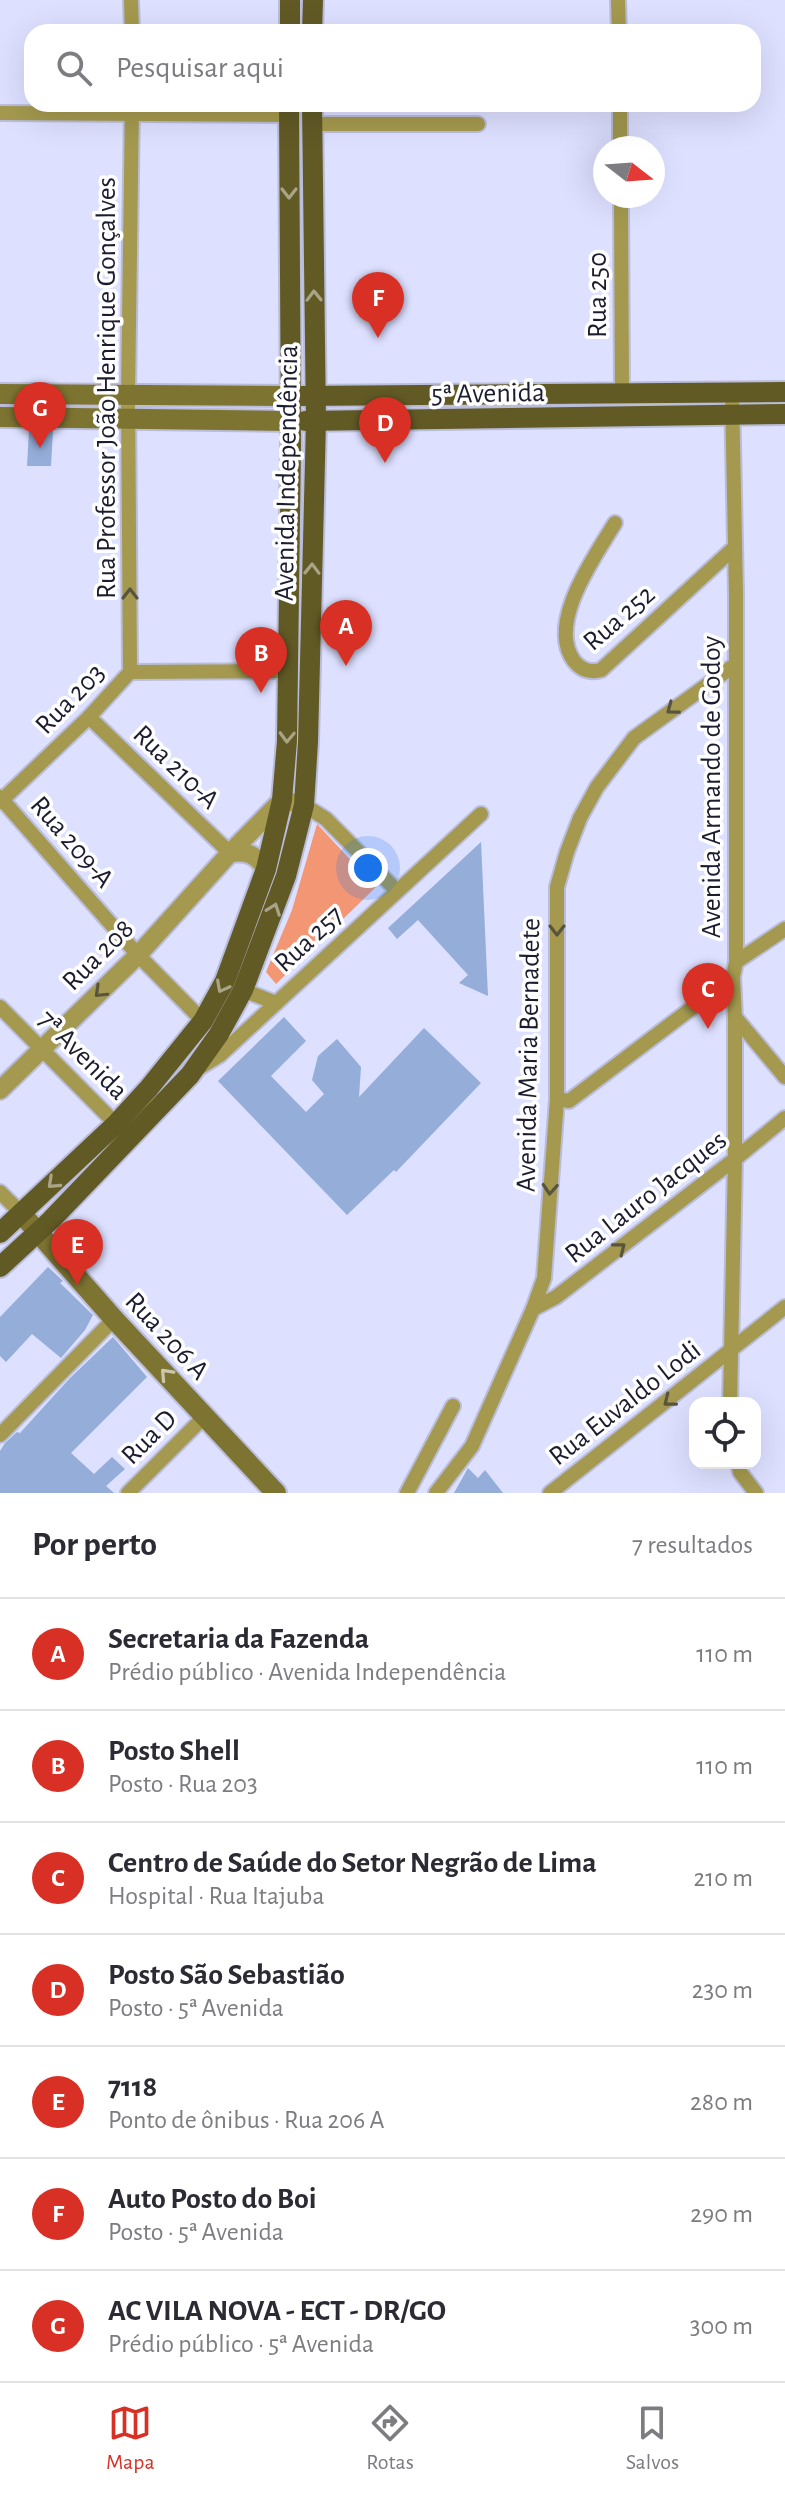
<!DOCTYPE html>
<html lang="pt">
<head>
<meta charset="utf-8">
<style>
  :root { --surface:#fff; --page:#f7f7f7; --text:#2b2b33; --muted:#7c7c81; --line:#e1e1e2; --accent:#d93025 }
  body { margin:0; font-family:"Alegreya Sans",sans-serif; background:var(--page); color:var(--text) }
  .controls { position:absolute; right:24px; bottom:24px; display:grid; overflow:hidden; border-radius:16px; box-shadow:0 8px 32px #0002 }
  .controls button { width:72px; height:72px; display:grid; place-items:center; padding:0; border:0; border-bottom:2px solid var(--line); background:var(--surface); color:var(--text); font:40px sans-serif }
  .compass { position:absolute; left:593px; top:136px; width:72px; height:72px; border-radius:50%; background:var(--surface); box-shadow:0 8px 32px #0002; rotate:107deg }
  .you { position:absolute; left:368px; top:868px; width:28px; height:28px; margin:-20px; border:6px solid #fff; border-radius:50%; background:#1a73e8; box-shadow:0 0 0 12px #1a73e833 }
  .badge { display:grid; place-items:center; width:52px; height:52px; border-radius:50%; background:var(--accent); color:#fff; font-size:26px; font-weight:700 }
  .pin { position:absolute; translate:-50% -66px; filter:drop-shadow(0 2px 4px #0008) }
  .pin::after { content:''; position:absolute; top:42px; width:28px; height:24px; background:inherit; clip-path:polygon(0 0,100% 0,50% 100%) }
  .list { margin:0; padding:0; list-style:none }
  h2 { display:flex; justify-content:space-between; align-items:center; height:104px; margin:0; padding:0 32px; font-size:34px }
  h2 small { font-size:26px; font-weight:400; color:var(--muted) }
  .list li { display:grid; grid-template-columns:52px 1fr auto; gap:24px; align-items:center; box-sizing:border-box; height:112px; padding:0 32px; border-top:2px solid var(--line) }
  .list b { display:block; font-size:30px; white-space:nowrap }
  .list p { margin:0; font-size:26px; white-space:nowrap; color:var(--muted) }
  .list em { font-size:26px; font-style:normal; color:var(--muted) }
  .icon { flex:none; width:44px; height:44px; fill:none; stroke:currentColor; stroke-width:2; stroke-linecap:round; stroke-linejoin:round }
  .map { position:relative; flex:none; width:785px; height:1493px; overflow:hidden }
  .search { position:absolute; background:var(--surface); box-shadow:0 8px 32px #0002; left:24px; right:24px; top:24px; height:88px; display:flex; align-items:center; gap:20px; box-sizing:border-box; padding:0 28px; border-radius:24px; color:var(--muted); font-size:30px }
  .sheet { height:888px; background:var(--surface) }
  nav { display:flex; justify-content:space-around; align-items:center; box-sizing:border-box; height:112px; border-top:2px solid var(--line); background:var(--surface); font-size:22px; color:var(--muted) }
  nav a { display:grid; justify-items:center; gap:4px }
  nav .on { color:var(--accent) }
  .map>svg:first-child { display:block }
</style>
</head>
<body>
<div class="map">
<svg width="785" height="1493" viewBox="0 0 785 1493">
  <rect width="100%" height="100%" fill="#dde0ff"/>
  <polygon fill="#f29674" points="317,824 376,887 276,984 266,972 292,910"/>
  <g fill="#94add9">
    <polygon points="29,430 53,431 51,466 27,466"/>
    <polygon points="481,842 488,996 459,983 468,975 418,920 397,939 388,928"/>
    <polygon points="284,1017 306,1041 271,1076 306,1112 324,1094 312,1080 318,1056 337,1039 361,1067 359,1097 424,1028 481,1083 396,1172 394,1170 347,1215 218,1081"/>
    <polygon points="48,1267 63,1281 60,1283 93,1315 85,1330 61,1358 32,1334 6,1362 0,1356 0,1317"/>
    <polygon points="113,1337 147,1377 71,1453 94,1474 112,1457 125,1469 106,1486 114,1493 0,1493 0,1451 5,1443 17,1432 20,1433 70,1378"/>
    <polygon points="468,1468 478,1478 485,1470 503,1493 454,1493"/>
  </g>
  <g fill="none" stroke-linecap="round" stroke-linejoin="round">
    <defs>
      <g id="minor">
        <polyline points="131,0 132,32"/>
        <polyline points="618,0 619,32"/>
        <polyline points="620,104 620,148"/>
        <polyline points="0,113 289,115"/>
        <polyline points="312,124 478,124"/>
        <polyline points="621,196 622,394"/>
        <path d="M615,523C596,555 546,623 574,661C581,670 590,673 601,670L735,547"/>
        <polyline points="130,672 128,395 132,104"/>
        <polyline points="89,717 230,853"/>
        <polyline points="0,797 138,955 203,1021"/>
        <polyline points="0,802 89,717 130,672 287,671"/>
        <polyline points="304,805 326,819 397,891"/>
        <polyline points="736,962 785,929"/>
        <polyline points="243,990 276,1003"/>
        <polyline points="0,1007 121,1129"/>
        <polyline points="735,1017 785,1077"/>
        <polyline points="199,1068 220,1055 481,814"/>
        <polyline points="557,1099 569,1101 733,977"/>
        <polyline points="0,1192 21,1213"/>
        <polyline points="533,1309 556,1297 735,1159 785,1118"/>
        <polyline points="730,1403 735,1159 735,1017 733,977 736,962 736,594 732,393"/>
        <polyline points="0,1435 114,1319"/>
        <polyline points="738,1463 740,1472 756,1493"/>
        <polyline points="128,1493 205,1416"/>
        <polyline points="407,1493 453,1406"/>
        <polyline points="436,1493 472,1446 533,1309 544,1278 557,1099 557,887 567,852 580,818 597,787 634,738 736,664"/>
        <polyline points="550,1493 785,1307"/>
      </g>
      <g id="tertiary">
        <path d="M230,853C248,851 255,854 266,869"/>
        <polyline points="0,1090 138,955 230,853 282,800 304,805"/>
      </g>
      <g id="secondary">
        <polyline points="0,394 289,396"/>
        <polyline points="0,417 290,421"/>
        <polyline points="21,1213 114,1319 276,1493"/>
      </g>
      <g id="primary">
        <polyline points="290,32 290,0"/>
        <polyline points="312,32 313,0"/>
        <polyline points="301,396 785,392"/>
        <polyline points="305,421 785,414"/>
        <polyline points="0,1233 116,1124 149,1088 203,1021 225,981 266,869 282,800 287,741 291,445 289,104"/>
        <polyline points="0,1267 51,1220 190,1075 219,1034 243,990 286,876 304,805 308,742 316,421 312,104"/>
      </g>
    </defs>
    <use href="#minor" stroke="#babdda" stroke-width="18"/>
    <use href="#tertiary" stroke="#babdda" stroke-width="22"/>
    <use href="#secondary" stroke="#babdda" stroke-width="24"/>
    <use href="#primary" stroke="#babdda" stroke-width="24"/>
    <use href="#minor" stroke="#a4994e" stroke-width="14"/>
    <use href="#tertiary" stroke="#a4994e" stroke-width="18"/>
    <use href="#secondary" stroke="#7e7431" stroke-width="20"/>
    <use href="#primary" stroke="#625a25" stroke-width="20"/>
  </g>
  <defs><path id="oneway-chevron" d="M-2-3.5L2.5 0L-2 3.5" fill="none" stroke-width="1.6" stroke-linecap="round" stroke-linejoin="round" transform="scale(2)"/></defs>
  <g stroke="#a9a487">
    <use href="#oneway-chevron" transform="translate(289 193) rotate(90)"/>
    <use href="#oneway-chevron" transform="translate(314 296) rotate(-91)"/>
    <use href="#oneway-chevron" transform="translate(312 569) rotate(-89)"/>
    <use href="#oneway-chevron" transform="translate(287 737) rotate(92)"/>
    <use href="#oneway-chevron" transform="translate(274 909) rotate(-70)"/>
    <use href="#oneway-chevron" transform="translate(222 987) rotate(118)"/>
    <use href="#oneway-chevron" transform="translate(53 1183) rotate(137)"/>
  </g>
  <g stroke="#59543d">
    <use href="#oneway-chevron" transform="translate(130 594) rotate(-90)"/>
    <use href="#oneway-chevron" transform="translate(672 709) rotate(143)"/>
    <use href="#oneway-chevron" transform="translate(557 930) rotate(90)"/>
    <use href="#oneway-chevron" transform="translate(100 992) rotate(136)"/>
    <use href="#oneway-chevron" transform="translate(550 1189) rotate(94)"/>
    <use href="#oneway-chevron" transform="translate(620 1248) rotate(-38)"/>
    <use href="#oneway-chevron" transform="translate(669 1401) rotate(142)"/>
  </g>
  <use stroke="#cbc7ad" href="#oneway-chevron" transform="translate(166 1374) rotate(-133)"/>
  <g text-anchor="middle" stroke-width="7" stroke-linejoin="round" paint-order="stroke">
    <g font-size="28" fill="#1c1c2f" stroke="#fff">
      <text transform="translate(596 295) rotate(-90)" y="10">Rua 250</text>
      <text transform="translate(105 388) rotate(-90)" y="10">Rua Professor João Henrique Gonçalves</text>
      <text transform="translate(488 392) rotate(-1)" y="10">5ª Avenida</text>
      <text transform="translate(285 473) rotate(-89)" y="10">Avenida Independência</text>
      <text transform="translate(618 617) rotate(-41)" y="10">Rua 252</text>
      <text transform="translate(69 698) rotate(-46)" y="10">Rua 203</text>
      <text transform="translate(177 766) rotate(44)" y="10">Rua 210-A</text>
      <text transform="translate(710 787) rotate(-90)" y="10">Avenida Armando de Godoy</text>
      <text transform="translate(73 841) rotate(49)" y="10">Rua 209-A</text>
      <text transform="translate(308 938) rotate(-43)" y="10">Rua 257</text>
      <text transform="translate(97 954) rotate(-45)" y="10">Rua 208</text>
      <text transform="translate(84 1054) rotate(45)" y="10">7ª Avenida</text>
      <text transform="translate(527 1055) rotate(-89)" y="10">Avenida Maria Bernadete</text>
      <text transform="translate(645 1196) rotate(-38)" y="10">Rua Lauro Jacques</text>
      <text transform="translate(168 1335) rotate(47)" y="10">Rua 206 A</text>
      <text transform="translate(624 1402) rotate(-38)" y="10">Rua Euvaldo Lodi</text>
      <text transform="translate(148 1436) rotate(-45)" y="10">Rua D</text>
    </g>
  </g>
</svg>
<div class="controls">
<button><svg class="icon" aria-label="locate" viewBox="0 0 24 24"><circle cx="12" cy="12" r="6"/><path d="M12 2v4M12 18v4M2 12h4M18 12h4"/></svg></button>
</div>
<svg class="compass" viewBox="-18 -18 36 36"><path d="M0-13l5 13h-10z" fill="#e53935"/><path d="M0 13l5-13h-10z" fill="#7c7c81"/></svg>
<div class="you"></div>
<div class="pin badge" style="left:346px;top:666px">A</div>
<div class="pin badge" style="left:261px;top:693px">B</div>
<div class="pin badge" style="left:708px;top:1029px">C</div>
<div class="pin badge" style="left:385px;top:463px">D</div>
<div class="pin badge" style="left:77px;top:1285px">E</div>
<div class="pin badge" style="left:378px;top:338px">F</div>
<div class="pin badge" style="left:40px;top:448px">G</div>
<div class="search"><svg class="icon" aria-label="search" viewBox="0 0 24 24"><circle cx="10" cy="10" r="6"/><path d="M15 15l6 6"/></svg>Pesquisar aqui</div>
</div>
<section class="sheet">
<h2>Por perto<small>7 resultados</small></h2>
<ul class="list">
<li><span class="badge">A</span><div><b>Secretaria da Fazenda</b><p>Prédio público · Avenida Independência</p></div><em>110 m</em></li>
<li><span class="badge">B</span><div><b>Posto Shell</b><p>Posto · Rua 203</p></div><em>110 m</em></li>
<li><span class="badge">C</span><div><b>Centro de Saúde do Setor Negrão de Lima</b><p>Hospital · Rua Itajuba</p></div><em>210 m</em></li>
<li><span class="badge">D</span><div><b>Posto São Sebastião</b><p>Posto · 5ª Avenida</p></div><em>230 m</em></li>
<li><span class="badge">E</span><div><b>7118</b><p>Ponto de ônibus · Rua 206 A</p></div><em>280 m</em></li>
<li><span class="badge">F</span><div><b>Auto Posto do Boi</b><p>Posto · 5ª Avenida</p></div><em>290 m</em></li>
<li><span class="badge">G</span><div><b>AC VILA NOVA - ECT - DR/GO</b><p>Prédio público · 5ª Avenida</p></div><em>300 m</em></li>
</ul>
</section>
<nav>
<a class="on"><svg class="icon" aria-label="map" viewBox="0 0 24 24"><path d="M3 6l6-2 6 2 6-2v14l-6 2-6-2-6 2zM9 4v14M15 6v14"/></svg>Mapa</a>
<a><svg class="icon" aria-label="directions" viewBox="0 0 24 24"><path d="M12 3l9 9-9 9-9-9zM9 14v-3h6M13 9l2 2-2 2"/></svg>Rotas</a>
<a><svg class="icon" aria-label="saved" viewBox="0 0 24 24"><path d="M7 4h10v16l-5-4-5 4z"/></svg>Salvos</a>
</nav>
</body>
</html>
